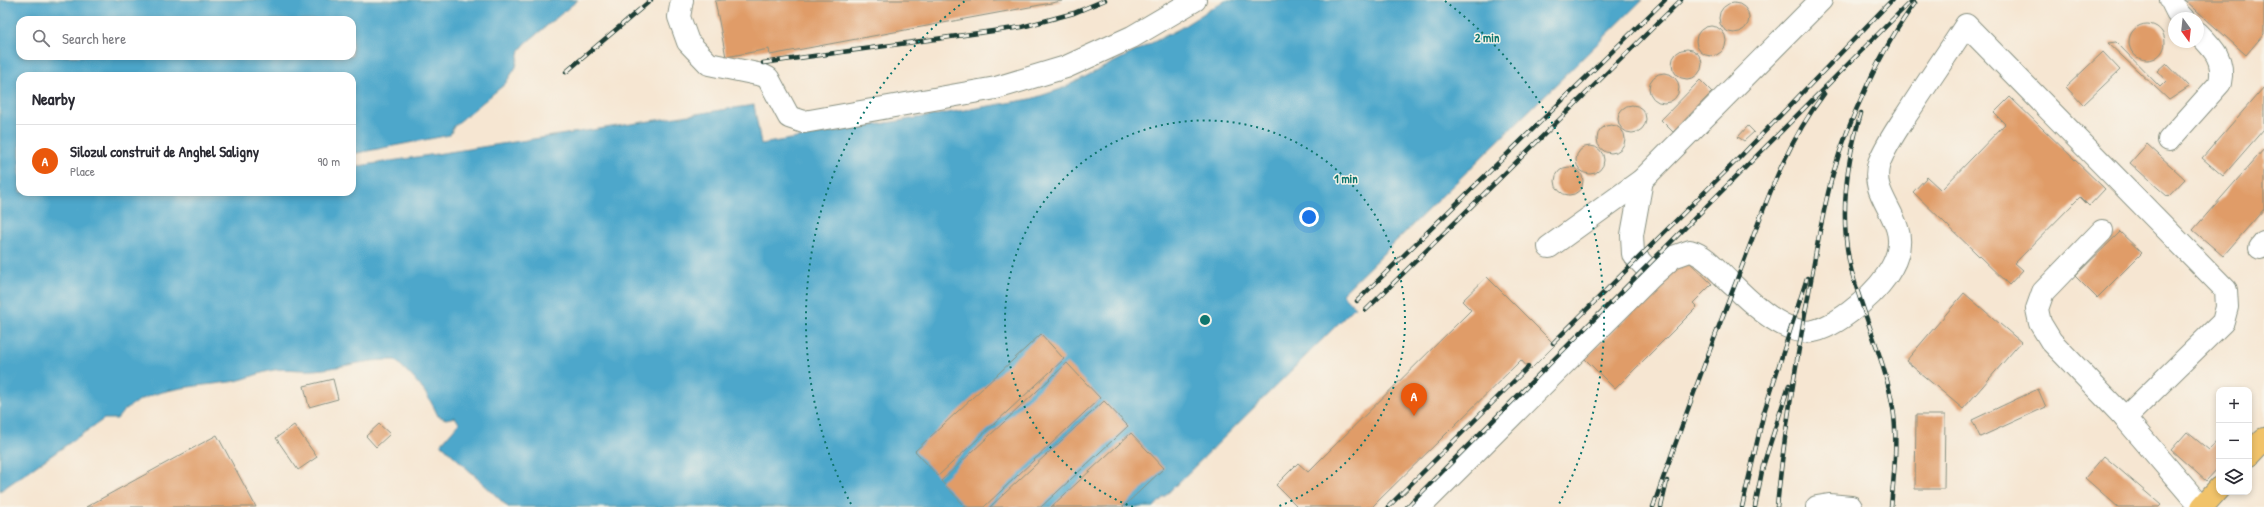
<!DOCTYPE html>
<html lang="en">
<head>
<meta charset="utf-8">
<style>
  :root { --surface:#fff; --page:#f2f2f3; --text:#2b2b33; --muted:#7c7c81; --line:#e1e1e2; --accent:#ea580c }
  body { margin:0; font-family:"Patrick Hand",sans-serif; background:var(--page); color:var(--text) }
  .controls { position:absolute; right:12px; bottom:12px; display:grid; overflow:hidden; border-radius:8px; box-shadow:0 2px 6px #0003 }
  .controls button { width:36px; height:36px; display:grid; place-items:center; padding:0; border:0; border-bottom:1px solid var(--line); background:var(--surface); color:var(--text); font:20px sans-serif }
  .compass { position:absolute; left:2168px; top:12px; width:36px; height:36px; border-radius:50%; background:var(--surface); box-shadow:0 2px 6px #0003; rotate:165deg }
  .you { position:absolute; left:1309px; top:217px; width:14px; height:14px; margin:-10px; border:3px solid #fff; border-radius:50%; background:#1a73e8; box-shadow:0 0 0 6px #1a73e833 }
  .badge { display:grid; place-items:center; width:26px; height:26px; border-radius:50%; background:var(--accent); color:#fff; font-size:13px; font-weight:700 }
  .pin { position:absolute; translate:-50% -33px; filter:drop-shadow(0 1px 2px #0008) }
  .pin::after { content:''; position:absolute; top:21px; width:14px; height:12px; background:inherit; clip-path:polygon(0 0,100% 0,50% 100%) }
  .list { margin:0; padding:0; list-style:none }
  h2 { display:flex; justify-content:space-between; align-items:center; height:52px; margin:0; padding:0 16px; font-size:17px }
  h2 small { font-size:13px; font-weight:400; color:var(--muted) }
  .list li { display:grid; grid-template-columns:26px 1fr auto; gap:12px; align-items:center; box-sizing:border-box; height:72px; padding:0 16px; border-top:1px solid var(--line) }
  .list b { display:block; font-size:15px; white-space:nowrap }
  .list p { margin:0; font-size:13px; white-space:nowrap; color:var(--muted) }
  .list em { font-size:13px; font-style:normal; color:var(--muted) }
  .icon { flex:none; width:22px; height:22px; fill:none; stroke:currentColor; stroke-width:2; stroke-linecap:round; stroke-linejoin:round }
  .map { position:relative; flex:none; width:2264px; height:507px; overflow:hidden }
  .search { position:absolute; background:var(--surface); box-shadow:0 2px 6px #0003; left:16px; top:16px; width:340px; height:44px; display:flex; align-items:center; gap:10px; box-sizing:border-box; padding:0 14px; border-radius:12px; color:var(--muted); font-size:15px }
  .panel { position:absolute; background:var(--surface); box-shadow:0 2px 6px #0003; left:16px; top:72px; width:340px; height:124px; border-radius:12px }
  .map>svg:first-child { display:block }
</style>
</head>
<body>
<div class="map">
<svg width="2264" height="507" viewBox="0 0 2264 507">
  <rect width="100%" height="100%" fill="#f7f3e8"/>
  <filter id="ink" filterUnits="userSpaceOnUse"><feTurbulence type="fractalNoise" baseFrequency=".025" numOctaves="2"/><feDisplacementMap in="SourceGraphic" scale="8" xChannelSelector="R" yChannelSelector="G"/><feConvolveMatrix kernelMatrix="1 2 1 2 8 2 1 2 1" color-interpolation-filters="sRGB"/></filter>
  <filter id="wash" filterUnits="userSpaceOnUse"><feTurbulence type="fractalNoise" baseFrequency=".012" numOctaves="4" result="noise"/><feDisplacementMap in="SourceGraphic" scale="16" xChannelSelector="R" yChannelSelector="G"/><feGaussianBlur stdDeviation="0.9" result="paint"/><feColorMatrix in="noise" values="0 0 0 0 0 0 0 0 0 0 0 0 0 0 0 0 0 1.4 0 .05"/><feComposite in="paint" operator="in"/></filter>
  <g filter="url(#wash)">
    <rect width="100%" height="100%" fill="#f6e6d2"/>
    <path fill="#4ea7cb" stroke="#367280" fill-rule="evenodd" d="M0,0H578L526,43L520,50L516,67L505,84L454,126L450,135L352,154V76H20V192H352V167L754,105L761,144L1031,99L1061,89L1179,29L1225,0H1642L1342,294L1355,307L1154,507H508L441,444L459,423L455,417L446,419L438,416C427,391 415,379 395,360C366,359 342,368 314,370C301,371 287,368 274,370C261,372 249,378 236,381C201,387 140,386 117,419H104L0,491ZM20,20H352V56H20Z"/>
    <g id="blocks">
      <g fill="#e09c68">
        <polygon points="723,0 1062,0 1062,1 770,55 769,49 726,57 715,1"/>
        <polygon points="2185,0 2264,0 2264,34 2246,55"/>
        <circle cx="1734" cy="18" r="15"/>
        <circle cx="2147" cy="42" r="18"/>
        <circle cx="1711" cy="41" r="15"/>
        <polygon points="2116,42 2160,87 2166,81 2157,71 2166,63 2189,87 2169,100 2108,43"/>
        <circle cx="1687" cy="64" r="15"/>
        <polygon points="2103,52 2120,70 2083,105 2066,87"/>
        <circle cx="1664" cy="88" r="15"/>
        <polygon points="1700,80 1712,92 1673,132 1661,120"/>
        <polygon points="2264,87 2264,129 2223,176 2202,158"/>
        <polygon points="2010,97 2105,189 2089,206 2080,197 2015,263 2023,270 2009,285 1913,192 1927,177 1941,190 2005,124 1994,113"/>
        <circle cx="1632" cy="119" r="14"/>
        <circle cx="1611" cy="139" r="14"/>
        <polygon points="1748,126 1754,132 1744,141 1738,137"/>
        <polygon points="2147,144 2185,179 2168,197 2130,163"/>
        <circle cx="1590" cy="160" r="14"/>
        <polygon points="2264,149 2264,209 2223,256 2193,230"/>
        <circle cx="1569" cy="181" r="14"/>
        <polygon points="2120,232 2142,253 2097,298 2075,276"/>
        <polygon points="1685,258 1712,284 1693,303 1697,307 1615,389 1585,359"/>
        <polygon points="1487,277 1555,345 1530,370 1521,360 1372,507 1298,507 1276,485 1298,463 1308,472 1471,310 1462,301"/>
        <polygon points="1964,293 2021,342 1963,409 1906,361"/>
        <polygon points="1041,334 1064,359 938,476 915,451"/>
        <polygon points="1067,363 1100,398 984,507 966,507 941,481"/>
        <polygon points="333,379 338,399 309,407 304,386"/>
        <polygon points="2038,389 2046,407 1980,437 1972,420"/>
        <polygon points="1104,401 1128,426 1041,507 990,507"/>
        <polygon points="1916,415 1945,415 1944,489 1915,489"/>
        <polygon points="379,424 390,434 376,447 366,436"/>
        <polygon points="294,425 317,457 298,470 276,438"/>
        <polygon points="2187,432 2209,450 2219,439 2219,467 2206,481 2171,450"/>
        <polygon points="1131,433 1164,468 1123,507 1051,507"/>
        <polygon points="217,435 256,507 86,507"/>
        <polygon points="2104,456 2161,505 2159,507 2118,507 2085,478"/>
      </g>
    </g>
  </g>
  <g filter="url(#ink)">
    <use href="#blocks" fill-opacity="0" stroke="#8a9283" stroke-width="1"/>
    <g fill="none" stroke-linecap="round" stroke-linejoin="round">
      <defs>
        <g id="minor">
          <polyline points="682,0 679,17 688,42 709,64 762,75 768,78 789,117 804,122 996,88 1066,67 1132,37 1195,0"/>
          <polyline points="2171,0 2177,12 2183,18"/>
          <path d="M2169,140L2220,83C2225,60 2214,49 2198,33"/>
          <path d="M1642,180L1632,235L1633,254L1653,275L1673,257L1690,251C1708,256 1720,274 1734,286C1750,302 1778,327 1801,331C1816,335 1838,321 1850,312C1874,294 1908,261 1897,228C1890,205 1871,189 1879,163C1886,144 1900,125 1911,108C1929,80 1948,53 1966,25L2226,290L2227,307L2223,322L2125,418"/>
          <polyline points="2102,231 2043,292 2037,309 2040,323 2051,341 2125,418 2201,507"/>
          <polyline points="1549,247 1642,180 1821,0"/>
          <polyline points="2260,248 2264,243"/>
          <polyline points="1420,507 1653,275"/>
          <polyline points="1817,507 1829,505 1851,507"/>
        </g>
        <g id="major">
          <polyline points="2249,455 2264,439"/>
          <polyline points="2202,507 2219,488"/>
        </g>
      </defs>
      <use href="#minor" stroke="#8a9283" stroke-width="24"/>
      <use href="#major" stroke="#8a9283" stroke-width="24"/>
      <use href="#minor" stroke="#fff" stroke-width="22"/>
      <use href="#major" stroke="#f1c36a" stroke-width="22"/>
      <defs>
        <g id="rail">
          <polyline points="763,63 1022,27 1074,13 1105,0"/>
          <polyline points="566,72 651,0"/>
          <path d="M1861,113C1846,161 1839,220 1851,269C1863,315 1885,360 1893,408C1898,440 1894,474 1891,507"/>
          <polyline points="1357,301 1665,0"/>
          <polyline points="1366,310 1681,0"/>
          <polyline points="1553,343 1740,157 1892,0"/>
          <polyline points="1388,507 1528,367"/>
          <polyline points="1407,507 1912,0"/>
          <path d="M1653,507C1681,427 1710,348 1741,269C1764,208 1784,146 1824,94"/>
          <polyline points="1661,507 1667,481"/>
          <polyline points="1742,507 1764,412 1807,278"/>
          <polyline points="1755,507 1763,466 1789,385"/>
          <path d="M1777,507C1783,442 1794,377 1805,313C1814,267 1820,219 1833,174C1848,121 1882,47 1915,3"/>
        </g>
      </defs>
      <use href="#rail" stroke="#1f3d34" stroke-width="4.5"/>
      <use href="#rail" stroke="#f7f3e8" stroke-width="3" stroke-dasharray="9" stroke-linecap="butt"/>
    </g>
  </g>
  <g fill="none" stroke="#0f766e" stroke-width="2" stroke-dasharray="2 4">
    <path d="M1133 507A200 200 0 1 1 1277 507"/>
    <path d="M851 504A399 399 0 0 1 965 1M1445 1A399 399 0 0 1 1559 504"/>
  </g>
  <circle cx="1205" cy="320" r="6" fill="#0f766e" stroke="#f7f3e8" stroke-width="2"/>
  <g font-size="12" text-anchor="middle" font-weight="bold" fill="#0f766e" stroke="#f7f3e8" stroke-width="3" stroke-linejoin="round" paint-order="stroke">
    <text x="1487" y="42">2 min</text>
    <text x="1346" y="183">1 min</text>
  </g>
</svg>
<div class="controls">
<button>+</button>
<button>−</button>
<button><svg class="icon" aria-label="layers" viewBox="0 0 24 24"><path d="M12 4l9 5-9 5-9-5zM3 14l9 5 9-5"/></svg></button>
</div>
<svg class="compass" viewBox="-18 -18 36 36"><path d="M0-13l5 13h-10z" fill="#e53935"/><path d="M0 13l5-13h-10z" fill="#7c7c81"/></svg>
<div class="you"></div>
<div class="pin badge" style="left:1414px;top:416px">A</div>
<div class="search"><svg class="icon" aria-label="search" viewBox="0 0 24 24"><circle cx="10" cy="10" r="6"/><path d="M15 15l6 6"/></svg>Search here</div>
<section class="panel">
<h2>Nearby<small></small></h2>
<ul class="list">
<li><span class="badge">A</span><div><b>Silozul construit de Anghel Saligny</b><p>Place</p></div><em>90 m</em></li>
</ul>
</section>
</div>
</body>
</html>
